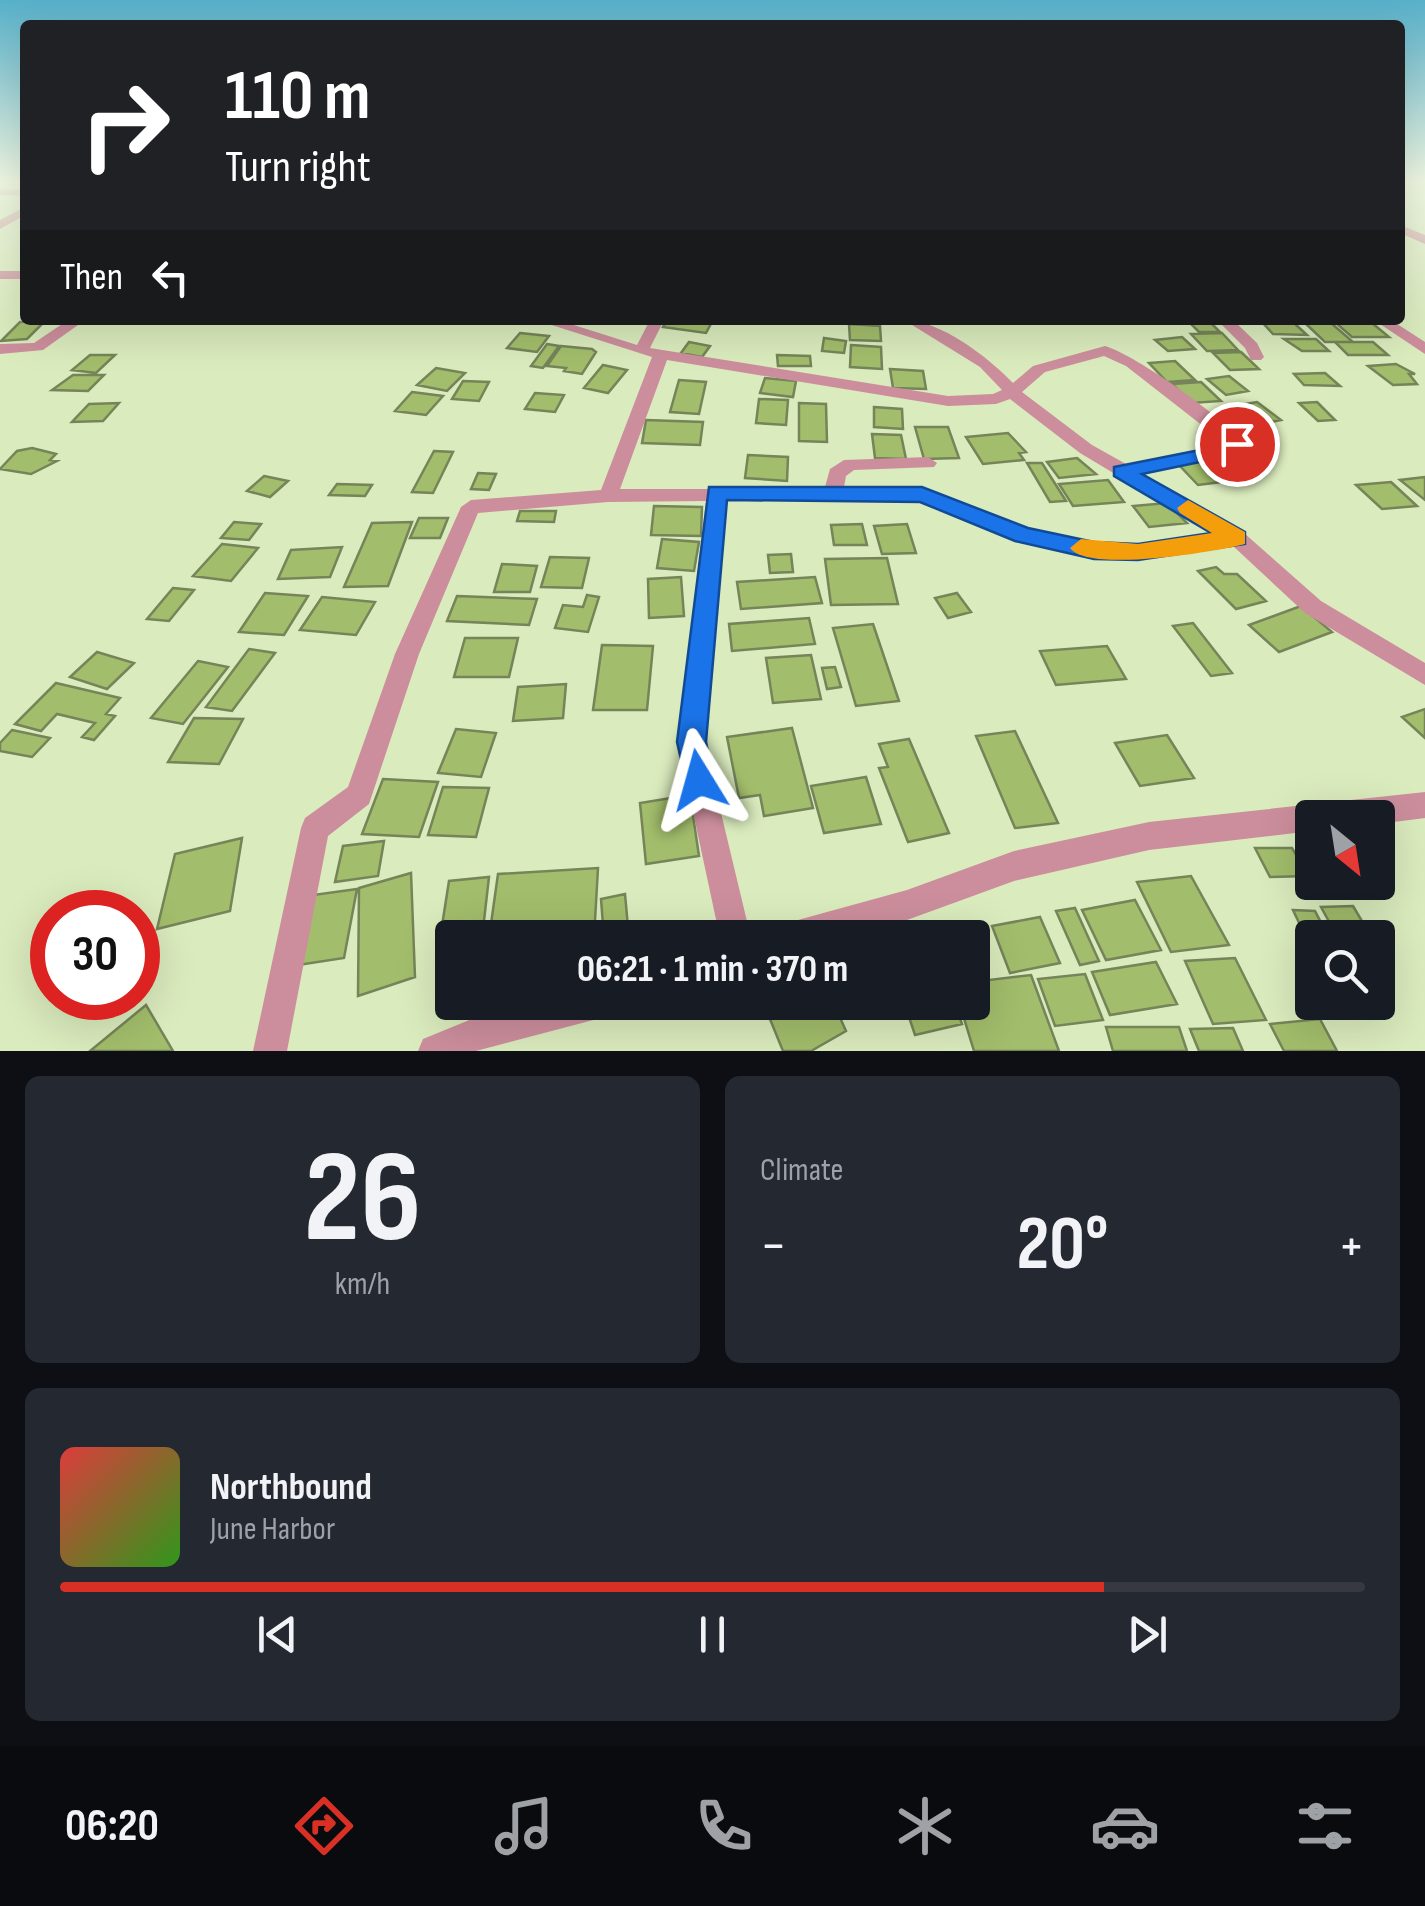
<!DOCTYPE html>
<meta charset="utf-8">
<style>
:root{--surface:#171b24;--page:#242831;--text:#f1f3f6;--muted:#9ea1a6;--line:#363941;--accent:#d93025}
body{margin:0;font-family:"Sofia Sans Condensed",sans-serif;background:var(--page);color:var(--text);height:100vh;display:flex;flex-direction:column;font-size:38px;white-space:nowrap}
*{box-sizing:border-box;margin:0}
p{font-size:32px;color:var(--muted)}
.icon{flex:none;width:55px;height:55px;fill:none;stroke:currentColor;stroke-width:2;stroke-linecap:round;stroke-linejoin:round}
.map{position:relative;height:1051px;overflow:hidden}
.details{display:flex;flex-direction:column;gap:25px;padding:25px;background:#0d0f14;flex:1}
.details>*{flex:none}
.guide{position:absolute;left:20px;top:20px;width:1385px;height:305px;border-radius:10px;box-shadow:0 10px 40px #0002;background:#202124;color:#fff;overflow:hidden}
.needle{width:65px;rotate:150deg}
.controls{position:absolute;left:1295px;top:800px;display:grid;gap:20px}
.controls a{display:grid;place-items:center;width:100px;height:100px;border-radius:10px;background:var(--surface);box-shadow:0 10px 40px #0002;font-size:50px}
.speed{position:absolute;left:30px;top:890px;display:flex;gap:20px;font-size:50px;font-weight:700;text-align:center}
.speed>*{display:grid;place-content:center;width:130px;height:130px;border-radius:50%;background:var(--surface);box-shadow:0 10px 40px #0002;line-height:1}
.speed .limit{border:15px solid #d22;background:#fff;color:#111}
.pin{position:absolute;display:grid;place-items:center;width:85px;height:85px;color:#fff;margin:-42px;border:5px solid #fff;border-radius:50%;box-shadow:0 2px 10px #0007}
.me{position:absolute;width:110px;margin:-55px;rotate:352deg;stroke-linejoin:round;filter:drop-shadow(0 0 8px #0008)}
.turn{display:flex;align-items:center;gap:35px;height:210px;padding:0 40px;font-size:45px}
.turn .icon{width:130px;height:130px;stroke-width:2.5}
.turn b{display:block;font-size:70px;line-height:85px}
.then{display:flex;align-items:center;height:95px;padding:0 40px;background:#0003;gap:20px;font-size:38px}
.big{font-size:75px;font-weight:700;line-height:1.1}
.details .widget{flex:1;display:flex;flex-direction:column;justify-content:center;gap:15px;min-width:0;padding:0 35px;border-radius:15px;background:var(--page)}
.details .dial{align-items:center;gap:0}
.dial b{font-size:130px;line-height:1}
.song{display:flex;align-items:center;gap:30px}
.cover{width:120px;height:120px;border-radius:15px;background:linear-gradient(135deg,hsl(0 70% 55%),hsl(110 70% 35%))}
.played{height:10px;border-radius:5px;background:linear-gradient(90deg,var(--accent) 80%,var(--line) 80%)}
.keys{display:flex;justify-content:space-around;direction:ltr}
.heat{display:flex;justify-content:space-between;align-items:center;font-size:55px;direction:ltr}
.details .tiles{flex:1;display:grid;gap:25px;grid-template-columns:1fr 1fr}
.widget:last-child{grid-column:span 2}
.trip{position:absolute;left:435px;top:920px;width:555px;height:100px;border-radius:10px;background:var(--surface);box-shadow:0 10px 40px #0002;font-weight:700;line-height:100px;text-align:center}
.tab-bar{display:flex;height:160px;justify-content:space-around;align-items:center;background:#090b0e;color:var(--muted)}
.tab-bar .icon{width:70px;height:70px}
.tab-bar .selected{color:var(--accent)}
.tab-bar b{font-size:45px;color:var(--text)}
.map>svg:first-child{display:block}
</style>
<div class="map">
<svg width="1425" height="1051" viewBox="0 0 1425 1051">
<rect width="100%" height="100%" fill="#daebbd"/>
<path fill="#a2bd6b" stroke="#758459" stroke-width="2.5" d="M 667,320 L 713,320 L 706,333 L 663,327 Z
M 1187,320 L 1208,320 L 1220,332 L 1199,332 Z
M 45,321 L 27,339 L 1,341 L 20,322 Z
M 1262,322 L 1294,323 L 1307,335 L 1273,334 Z
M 1305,323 L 1331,323 L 1353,342 L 1325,342 Z
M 1336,323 L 1372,323 L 1389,337 L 1352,337 Z
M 849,324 L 880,326 L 881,341 L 850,340 Z
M 520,333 L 549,336 L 537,352 L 507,348 Z
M 1222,333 L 1238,350 L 1207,351 L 1191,334 Z
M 1182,337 L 1195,349 L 1168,351 L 1155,340 Z
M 824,338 L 846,341 L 844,353 L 822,351 Z
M 1284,339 L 1316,339 L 1329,351 L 1302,351 Z
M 689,342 L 710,346 L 702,357 L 681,353 Z
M 1335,342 L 1373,342 L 1388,355 L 1348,355 Z
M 547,344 L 559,346 L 543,368 L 531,366 Z
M 851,345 L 881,347 L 882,369 L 850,367 Z
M 561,346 L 592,349 L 596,352 L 582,374 L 564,371 L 566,368 L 547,366 Z
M 1241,352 L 1259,369 L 1230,370 L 1213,353 Z
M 90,355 L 115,355 L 96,373 L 72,370 Z
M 777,355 L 810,356 L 811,366 L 778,366 Z
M 1175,361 L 1195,380 L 1167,382 L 1149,363 Z
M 1396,364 L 1415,374 L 1409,374 L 1417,384 L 1393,385 L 1368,366 Z
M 603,365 L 627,370 L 608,393 L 584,388 Z
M 436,368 L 465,373 L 447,391 L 417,385 Z
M 890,369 L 923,371 L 926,389 L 893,388 Z
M 1325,373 L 1340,386 L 1304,385 L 1294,374 Z
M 73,375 L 104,375 L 88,391 L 52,390 Z
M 1229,376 L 1248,391 L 1226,395 L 1207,379 Z
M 765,378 L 796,381 L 793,397 L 760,393 Z
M 679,380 L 706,382 L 699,414 L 670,412 Z
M 463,381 L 489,382 L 479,401 L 452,399 Z
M 1201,382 L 1221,401 L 1191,403 L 1172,384 Z
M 412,392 L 443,396 L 426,415 L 395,411 Z
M 535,393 L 564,395 L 555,412 L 525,409 Z
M 759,399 L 788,400 L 786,425 L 756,423 Z
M 1257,402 L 1281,420 L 1257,425 L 1232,406 Z
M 1317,402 L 1335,420 L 1318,421 L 1299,403 Z
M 119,403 L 103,421 L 72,422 L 89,404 Z
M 799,403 L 826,404 L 827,442 L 799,441 Z
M 874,407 L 902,409 L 903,429 L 874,427 Z
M 646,420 L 703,422 L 700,445 L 642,443 Z
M 915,427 L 948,427 L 959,458 L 924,459 Z
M 1008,433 L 1026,452 L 1019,453 L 1024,460 L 983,464 L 966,437 Z
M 872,434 L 901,435 L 906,459 L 875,458 Z
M 32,448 L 56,454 L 50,460 L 57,461 L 31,474 L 0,469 L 17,451 Z
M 434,451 L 453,452 L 433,493 L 412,492 Z
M 748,455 L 788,457 L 787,481 L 745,478 Z
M 1077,458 L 1096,474 L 1059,478 L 1047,462 Z
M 1224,458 L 1246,479 L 1198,485 L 1178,464 Z
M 1027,463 L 1042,463 L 1066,501 L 1050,502 Z
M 478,473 L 496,474 L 489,490 L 471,489 Z
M 264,476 L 288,481 L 270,497 L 247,491 Z
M 1425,477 L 1425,500 L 1400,480 Z
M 1108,480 L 1124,502 L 1073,506 L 1059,484 Z
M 1391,482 L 1417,506 L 1382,509 L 1356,485 Z
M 337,484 L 372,485 L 365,496 L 329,495 Z
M 1167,503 L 1187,523 L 1149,527 L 1133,506 Z
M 654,506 L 702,507 L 701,536 L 651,535 Z
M 520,511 L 556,511 L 554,522 L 517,521 Z
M 419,518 L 448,518 L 440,538 L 410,538 Z
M 234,522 L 261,524 L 249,540 L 221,538 Z
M 412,522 L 388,586 L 344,587 L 372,523 Z
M 862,524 L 867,545 L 834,545 L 831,525 Z
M 907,524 L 916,553 L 882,554 L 874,526 Z
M 662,539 L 699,542 L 694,571 L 657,568 Z
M 222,544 L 258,548 L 231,581 L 193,576 Z
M 342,547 L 330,577 L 278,579 L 291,550 Z
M 791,554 L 793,572 L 770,573 L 768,555 Z
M 550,557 L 589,558 L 582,588 L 541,587 Z
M 887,558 L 898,604 L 831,605 L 825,559 Z
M 502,564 L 537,566 L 530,592 L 494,592 Z
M 1216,567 L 1224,574 L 1237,574 L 1266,601 L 1236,609 L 1198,571 Z
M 681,577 L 684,616 L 649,618 L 648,579 Z
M 815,577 L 822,603 L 741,609 L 737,582 Z
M 173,588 L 194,590 L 169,621 L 147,619 Z
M 265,593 L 308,596 L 284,635 L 239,632 Z
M 957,593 L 971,612 L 948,618 L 935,598 Z
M 587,595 L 599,597 L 588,632 L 555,628 L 563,605 L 583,607 Z
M 457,596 L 537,599 L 529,625 L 447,621 Z
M 322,597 L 375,602 L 356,635 L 300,630 Z
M 1301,606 L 1332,632 L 1279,652 L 1249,625 Z
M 809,618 L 815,644 L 732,651 L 729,624 Z
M 1193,623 L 1232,673 L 1211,676 L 1173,626 Z
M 873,624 L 899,701 L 856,706 L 833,628 Z
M 465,638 L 518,638 L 509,677 L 454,677 Z
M 602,645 L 653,646 L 647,710 L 593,710 Z
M 1107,646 L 1126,679 L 1056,685 L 1040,651 Z
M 249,649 L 275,653 L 232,711 L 206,707 Z
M 97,652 L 134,663 L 107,689 L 70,677 Z
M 811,655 L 821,699 L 773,703 L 766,658 Z
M 198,661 L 228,667 L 183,724 L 151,718 Z
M 835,667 L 841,687 L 827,689 L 822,668 Z
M 56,683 L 120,698 L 106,714 L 115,716 L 94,740 L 82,737 L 95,723 L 57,714 L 41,731 L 15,724 Z
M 566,684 L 563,718 L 513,721 L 518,687 Z
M 1425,709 L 1425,738 L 1402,717 Z
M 194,718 L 243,719 L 219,764 L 168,762 Z
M 792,728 L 813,808 L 764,816 L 760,795 L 739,798 L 727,737 Z
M 456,729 L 496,733 L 481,777 L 438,773 Z
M 12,730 L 50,738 L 32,757 L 0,751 L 0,743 Z
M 1015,731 L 1058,823 L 1015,828 L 976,736 Z
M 1167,735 L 1194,778 L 1140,786 L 1115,743 Z
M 909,739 L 949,833 L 908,842 L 879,768 L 888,767 L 879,744 Z
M 866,777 L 881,824 L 824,833 L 811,786 Z
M 383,779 L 438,782 L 419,837 L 362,834 Z
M 443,787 L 489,788 L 476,837 L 428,835 Z
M 690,795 L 699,856 L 646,864 L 640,803 Z
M 242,838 L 230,911 L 157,929 L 175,854 Z
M 384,841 L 378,876 L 335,882 L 343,846 Z
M 1255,848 L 1292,848 L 1308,876 L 1270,877 Z
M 598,868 L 594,938 L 489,938 L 498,874 Z
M 411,873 L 415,977 L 358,996 L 359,888 Z
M 1191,876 L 1229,945 L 1171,952 L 1137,882 Z
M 489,877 L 482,938 L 452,938 L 452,944 L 439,945 L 449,881 Z
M 357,889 L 344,958 L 298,965 L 313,895 Z
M 625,894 L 629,938 L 604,938 L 601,899 Z
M 1135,900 L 1161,950 L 1106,960 L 1082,910 Z
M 1353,906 L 1372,938 L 1338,938 L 1321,907 Z
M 1075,908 L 1099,961 L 1080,965 L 1056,911 Z
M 1293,910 L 1315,911 L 1329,938 L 1312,938 L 1312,950 Z
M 1040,917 L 1060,963 L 1010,973 L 992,926 Z
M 1235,958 L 1266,1020 L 1213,1024 L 1185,961 Z
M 1156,962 L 1177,1004 L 1110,1015 L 1092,972 Z
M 1085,974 L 1103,1020 L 1055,1026 L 1038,979 Z
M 1031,975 L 1059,1051 L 974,1051 L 959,1002 L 972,1002 L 972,982 Z
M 763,1002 L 833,1002 L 846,1031 L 811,1051 L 783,1051 Z
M 904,1002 L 954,1002 L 962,1024 L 915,1035 Z
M 146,1005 L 173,1051 L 90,1051 Z
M 1320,1019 L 1337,1051 L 1284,1051 L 1270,1024 Z
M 1106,1027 L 1179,1027 L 1187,1051 L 1113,1051 Z
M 1233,1028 L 1243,1051 L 1199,1051 L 1190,1029 Z"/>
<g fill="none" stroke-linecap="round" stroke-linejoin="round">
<path fill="#cc8e9c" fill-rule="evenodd" d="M 0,189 L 25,190 L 25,196 L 0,195 Z
M 25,207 L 25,215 L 0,229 L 0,220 Z
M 1400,225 L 1425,235 L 1425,244 L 1400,233 Z
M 0,271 L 25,271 L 25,279 L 0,279 Z
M 68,320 L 85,320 L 43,350 L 0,354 L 0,344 L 34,343 Z
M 536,320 L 558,320 L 637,345 L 650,320 L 664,320 L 650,348 L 948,396 L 993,394 L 1002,390 L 980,367 L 904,320 C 940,320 988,357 1013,383 L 1033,366 L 1105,346 C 1138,356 1223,418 1246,444 L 1237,454 L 1141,473 L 1244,533 L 1321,601 L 1425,663 L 1425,685 L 1305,613 L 1233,546 L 1149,558 L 1109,559 L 1054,550 L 1020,541 L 919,501 L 726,501 L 704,742 L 751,938 L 720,938 L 678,742 L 706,501 L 608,502 L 478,513 L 419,654 L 369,804 L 328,836 L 287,1051 L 253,1051 L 301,828 L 305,818 L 348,787 L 395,654 L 461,507 L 471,500 L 601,490 L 652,357 ZM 1104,356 L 1126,366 L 1226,444 L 1126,464 L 1092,445 L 1022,392 L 1045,372 ZM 667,360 L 948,406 L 996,404 L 1010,399 L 1080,453 L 1215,534 L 1137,545 L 1081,541 L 1032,530 L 922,489 L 844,487 L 846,476 L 854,470 L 934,467 L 937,463 L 928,457 L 844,460 L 830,469 L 825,487 L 724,488 L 717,486 L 710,489 L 620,489 Z
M 1217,320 L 1233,320 L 1257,343 L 1264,357 L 1261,360 L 1251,360 L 1245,348 Z
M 1374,320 L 1391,320 L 1425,342 L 1425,354 Z
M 1425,792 L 1425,818 L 1378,824 L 1378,818 L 1312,818 L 1312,831 L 1149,850 L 1014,881 L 907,920 L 844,938 L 772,938 L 776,927 L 787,923 L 907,890 L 1014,851 L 1149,822 Z
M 532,1002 L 617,1002 L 613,1014 L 601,1018 L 476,1051 L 418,1051 L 423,1039 L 484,1014 Z"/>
</g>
<linearGradient id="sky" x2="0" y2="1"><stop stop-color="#57b0ca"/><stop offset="0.55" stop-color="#eef6e1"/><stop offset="1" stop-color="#eef6e1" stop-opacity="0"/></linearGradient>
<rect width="1425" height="329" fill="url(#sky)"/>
<path fill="#1a73e8" stroke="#114b97" stroke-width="2.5" d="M 1237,438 L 1247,444 L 1238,454 L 1142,474 L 1245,532 L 1245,544 L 1138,560 L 1094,559 L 1015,541 L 920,502 L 727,500 L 706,742 L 714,780 L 710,790 L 699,794 L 688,790 L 677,742 L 709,487 L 922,487 L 1028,528 L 1094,542 L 1138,544 L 1211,533 L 1114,476 L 1114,467 L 1225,445 Z"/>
<path fill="#f59e0b" d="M 1188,500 L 1245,532 L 1245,544 C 1215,552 1088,573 1070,548 L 1081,539 L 1138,544 L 1212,533 L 1180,513 L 1177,508 Z"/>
</svg>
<div class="controls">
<a><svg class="needle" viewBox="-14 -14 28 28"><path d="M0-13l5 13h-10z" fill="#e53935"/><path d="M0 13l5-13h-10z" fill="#9ea1a6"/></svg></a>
<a><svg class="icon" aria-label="search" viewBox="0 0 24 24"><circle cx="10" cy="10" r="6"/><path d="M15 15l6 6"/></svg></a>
</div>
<div class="speed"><div class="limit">30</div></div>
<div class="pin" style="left:1237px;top:444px;background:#d93025"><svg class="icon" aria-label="arrive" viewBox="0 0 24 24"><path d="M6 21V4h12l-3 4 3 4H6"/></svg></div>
<svg class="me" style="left:699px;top:780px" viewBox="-20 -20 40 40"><path d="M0-17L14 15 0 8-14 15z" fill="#1a73e8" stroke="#fff" stroke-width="4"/></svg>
<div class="trip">06:21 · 1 min · 370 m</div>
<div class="guide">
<div class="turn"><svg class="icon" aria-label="right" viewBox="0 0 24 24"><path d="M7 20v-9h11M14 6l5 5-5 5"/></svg><div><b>110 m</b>Turn right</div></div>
<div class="then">Then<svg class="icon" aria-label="left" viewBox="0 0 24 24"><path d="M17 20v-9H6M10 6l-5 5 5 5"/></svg></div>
</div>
</div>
<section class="details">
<div class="tiles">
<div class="widget dial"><b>26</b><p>km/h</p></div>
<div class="widget"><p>Climate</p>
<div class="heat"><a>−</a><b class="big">20°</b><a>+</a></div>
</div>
<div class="widget">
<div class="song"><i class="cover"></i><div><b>Northbound</b><p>June Harbor</p></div></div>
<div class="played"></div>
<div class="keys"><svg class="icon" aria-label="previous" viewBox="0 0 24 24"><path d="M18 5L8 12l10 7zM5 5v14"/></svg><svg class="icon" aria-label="pause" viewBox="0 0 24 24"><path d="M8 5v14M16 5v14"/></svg><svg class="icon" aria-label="next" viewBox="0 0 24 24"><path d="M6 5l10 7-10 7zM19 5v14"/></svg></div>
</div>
</div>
</section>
<nav class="tab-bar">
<b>06:20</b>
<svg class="icon selected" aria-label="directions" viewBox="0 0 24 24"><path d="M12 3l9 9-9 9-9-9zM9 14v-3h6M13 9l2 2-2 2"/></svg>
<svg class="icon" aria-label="music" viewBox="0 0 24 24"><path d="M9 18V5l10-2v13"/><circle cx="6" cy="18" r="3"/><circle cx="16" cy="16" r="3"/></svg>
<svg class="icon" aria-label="phone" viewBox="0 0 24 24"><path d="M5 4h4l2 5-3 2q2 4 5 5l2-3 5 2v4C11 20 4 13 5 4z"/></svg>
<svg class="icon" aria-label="climate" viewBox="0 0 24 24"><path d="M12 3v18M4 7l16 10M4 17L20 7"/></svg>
<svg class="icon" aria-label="car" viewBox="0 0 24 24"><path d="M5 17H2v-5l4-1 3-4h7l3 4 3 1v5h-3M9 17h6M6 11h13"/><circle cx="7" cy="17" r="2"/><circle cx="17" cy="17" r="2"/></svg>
<svg class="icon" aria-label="filters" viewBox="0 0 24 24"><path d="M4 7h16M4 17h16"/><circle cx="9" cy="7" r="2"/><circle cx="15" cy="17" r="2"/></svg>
</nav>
